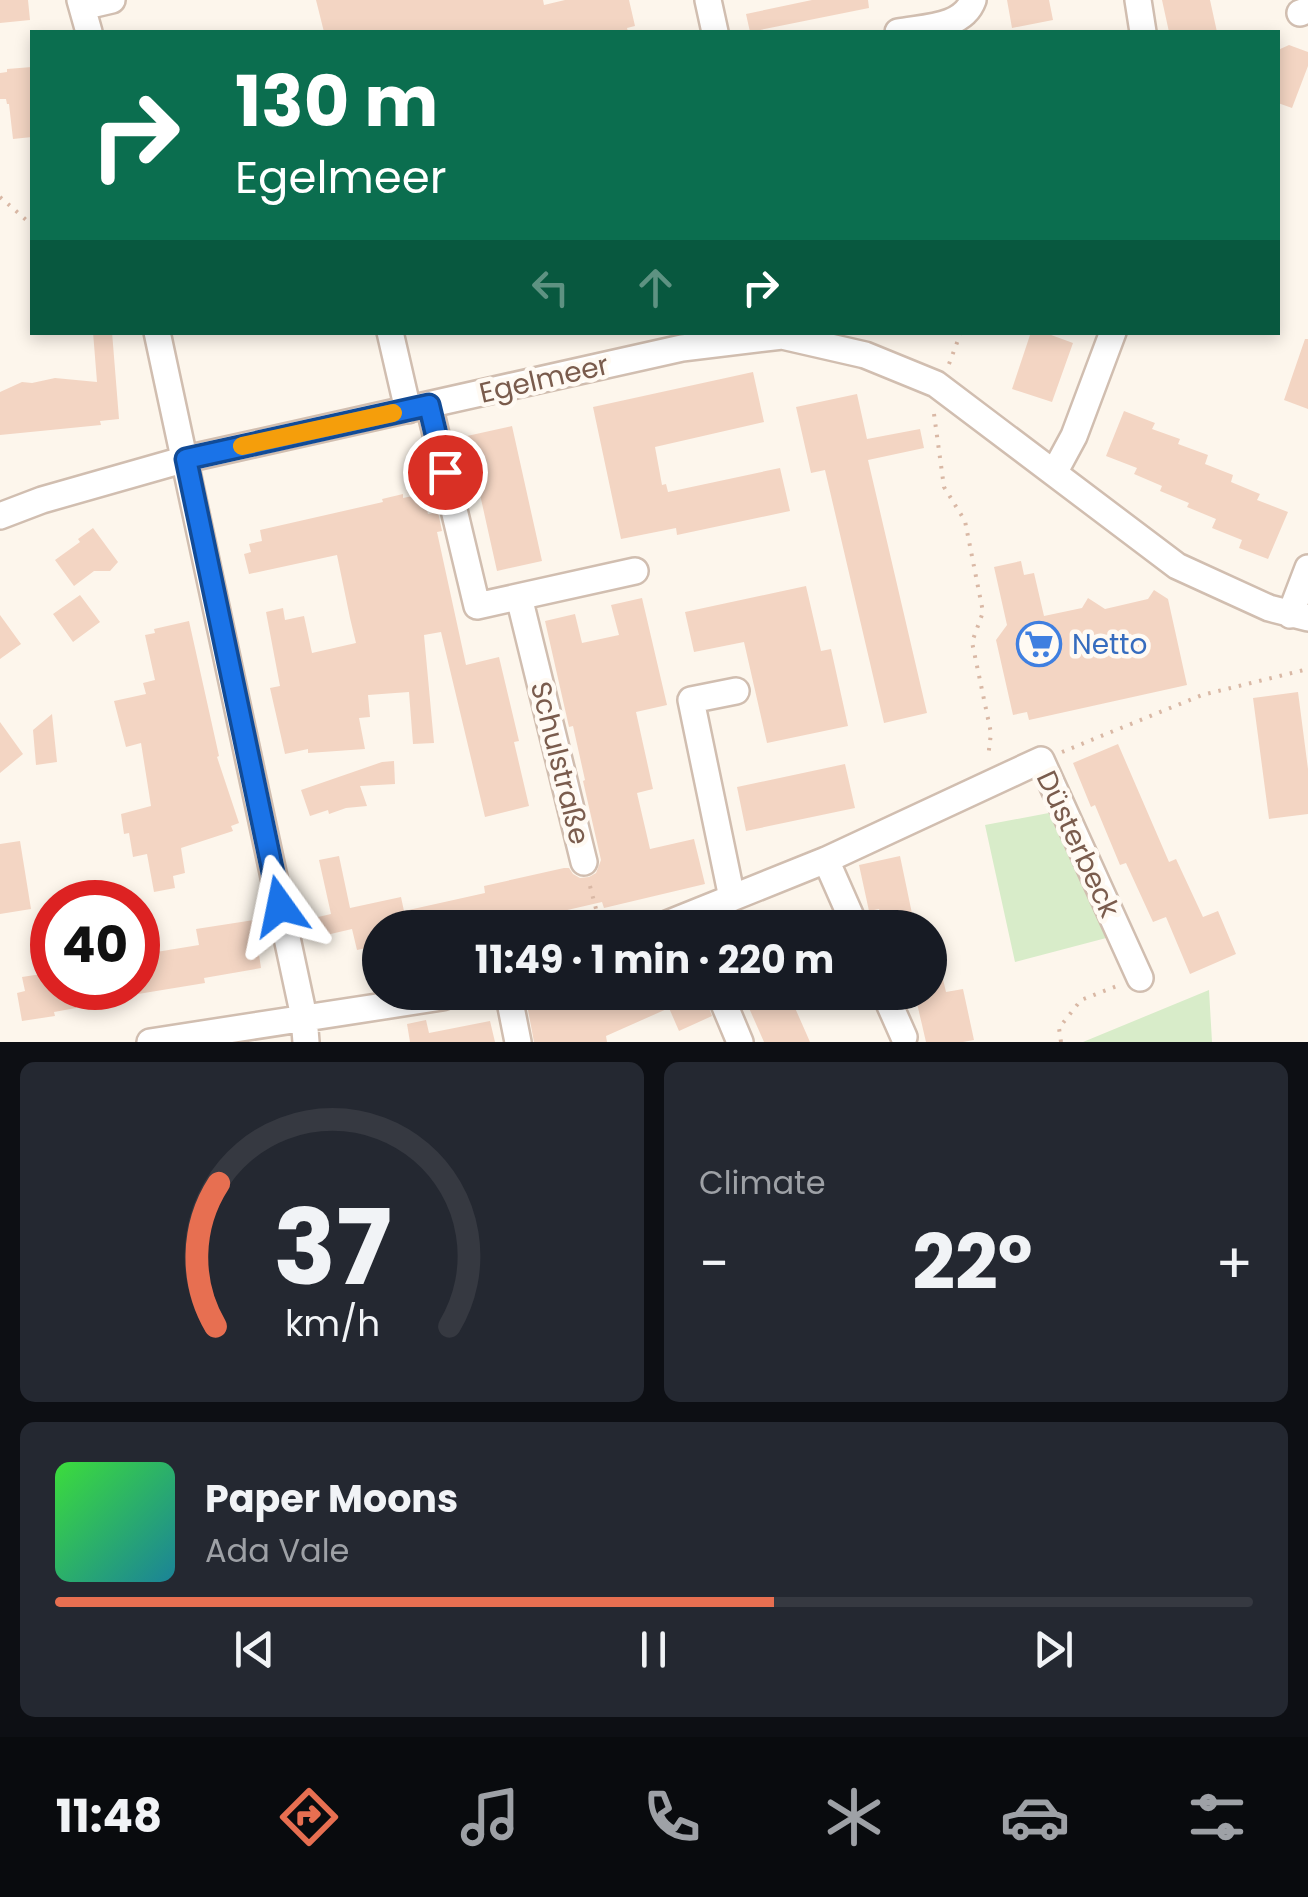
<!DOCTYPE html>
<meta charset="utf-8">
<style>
:root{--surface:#171b24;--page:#242831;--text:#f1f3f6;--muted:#9ea1a6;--line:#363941;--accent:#e76f51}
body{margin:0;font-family:Poppins,sans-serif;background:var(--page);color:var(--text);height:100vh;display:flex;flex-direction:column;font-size:38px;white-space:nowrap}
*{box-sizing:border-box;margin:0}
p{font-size:32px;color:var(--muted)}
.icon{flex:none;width:55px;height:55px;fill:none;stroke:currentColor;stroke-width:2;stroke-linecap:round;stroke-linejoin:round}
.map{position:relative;height:1042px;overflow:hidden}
.drawer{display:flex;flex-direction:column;gap:20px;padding:20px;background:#0d0f14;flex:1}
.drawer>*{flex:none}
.hud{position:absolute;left:30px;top:30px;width:1250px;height:305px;border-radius:0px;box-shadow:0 5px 15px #0003;background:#0b6e4f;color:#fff;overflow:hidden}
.speed{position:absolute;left:30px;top:880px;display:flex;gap:20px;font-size:50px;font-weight:700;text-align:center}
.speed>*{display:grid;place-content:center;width:130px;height:130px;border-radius:50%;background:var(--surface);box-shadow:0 5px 15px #0003;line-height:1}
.speed .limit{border:15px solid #d22;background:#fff;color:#111}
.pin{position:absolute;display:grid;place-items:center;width:85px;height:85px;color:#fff;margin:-42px;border:5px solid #fff;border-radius:50%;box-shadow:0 2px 10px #0007}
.me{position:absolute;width:110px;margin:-55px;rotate:348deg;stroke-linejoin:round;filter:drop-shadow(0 0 8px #0008)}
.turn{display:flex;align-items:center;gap:35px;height:210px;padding:0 40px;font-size:45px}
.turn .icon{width:130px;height:130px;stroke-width:2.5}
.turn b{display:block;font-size:70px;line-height:85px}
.lanes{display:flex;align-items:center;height:95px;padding:0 40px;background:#0003;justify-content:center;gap:50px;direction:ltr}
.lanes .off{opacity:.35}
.big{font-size:75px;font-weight:700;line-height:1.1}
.drawer .tile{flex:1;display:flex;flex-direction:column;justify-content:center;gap:15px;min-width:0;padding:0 35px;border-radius:15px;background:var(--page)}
.drawer .dial{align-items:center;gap:0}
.dial svg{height:260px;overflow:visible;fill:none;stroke:var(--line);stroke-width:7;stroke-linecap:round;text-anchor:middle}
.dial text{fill:var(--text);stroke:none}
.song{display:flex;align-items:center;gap:30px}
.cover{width:120px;height:120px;border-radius:15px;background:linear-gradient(135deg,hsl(120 70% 55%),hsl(190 70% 35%))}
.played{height:10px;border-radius:5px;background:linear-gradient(90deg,var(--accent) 60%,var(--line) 60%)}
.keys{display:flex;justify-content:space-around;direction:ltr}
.heat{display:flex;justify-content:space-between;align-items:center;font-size:55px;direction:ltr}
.drawer .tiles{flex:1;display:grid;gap:20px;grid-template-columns:1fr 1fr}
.tile:last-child{grid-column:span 2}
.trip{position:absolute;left:362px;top:910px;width:585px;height:100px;border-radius:50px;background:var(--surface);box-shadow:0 5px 15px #0003;font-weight:700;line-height:100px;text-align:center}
.tab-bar{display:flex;height:160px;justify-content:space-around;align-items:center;background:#090b0e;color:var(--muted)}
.tab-bar .icon{width:70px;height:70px}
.tab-bar .active{color:var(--accent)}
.tab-bar b{font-size:45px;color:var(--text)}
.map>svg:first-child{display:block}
</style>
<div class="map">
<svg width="1308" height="1042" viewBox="0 0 1308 1042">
<rect width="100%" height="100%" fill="#fdf6ec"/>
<path fill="#d8ecc9" d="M 1054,812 L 1110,937 L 1015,962 L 985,825 Z
M 1209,990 L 1212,1042 L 1083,1042 Z"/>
<path fill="#f3d5c3" d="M 0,0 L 28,0 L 30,20 L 0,23 Z
M 316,0 L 543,0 L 544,5 L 565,0 L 629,0 L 635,26 L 627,28 L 628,32 L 324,32 Z
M 812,0 L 868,0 L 869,8 L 750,32 L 746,14 Z
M 1007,0 L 1049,0 L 1053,20 L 1012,28 Z
M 1162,0 L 1210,0 L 1217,32 L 1169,32 Z
M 1289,45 L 1308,52 L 1308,66 L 1292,108 L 1278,103 L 1278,50 Z
M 32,67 L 32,137 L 13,139 L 9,104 L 7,104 L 6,99 L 0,99 L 0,73 L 7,72 L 7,69 Z
M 93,332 L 112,332 L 119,419 L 100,421 L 101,425 L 0,435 L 0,392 L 22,382 L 32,383 L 55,378 L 97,382 Z
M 1031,332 L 1043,332 L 1073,343 L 1052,402 L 1012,389 Z
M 1305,339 L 1308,339 L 1308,409 L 1284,400 Z
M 753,372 L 764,422 L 655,447 L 662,485 L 666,484 L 668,492 L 780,468 L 790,511 L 677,535 L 676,528 L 621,539 L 593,407 Z
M 857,394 L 867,439 L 920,429 L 924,448 L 868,460 L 927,713 L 884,723 L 825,470 L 811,473 L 796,407 Z
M 1124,411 L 1155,423 L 1152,429 L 1180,439 L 1178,444 L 1208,455 L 1205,464 L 1233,475 L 1231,482 L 1260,494 L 1257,500 L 1288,512 L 1268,559 L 1239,548 L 1242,540 L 1212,528 L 1216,519 L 1187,507 L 1189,503 L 1160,491 L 1162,486 L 1134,474 L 1137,468 L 1106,456 Z
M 512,426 L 542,561 L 497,571 L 467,436 Z
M 403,494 L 403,498 L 423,494 L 428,514 L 438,512 L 442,531 L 437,532 L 466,665 L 499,657 L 519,741 L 514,742 L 529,806 L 485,817 L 441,632 L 424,635 L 434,743 L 413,744 L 409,692 L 368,695 L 370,717 L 359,718 L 365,749 L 308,753 L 308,749 L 285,754 L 270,688 L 280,686 L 266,612 L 283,608 L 285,620 L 304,616 L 312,653 L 356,643 L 350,618 L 337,555 L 249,574 L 244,554 L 251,552 L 249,544 L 262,541 L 260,530 L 383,502 L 382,499 Z
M 93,528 L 118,562 L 110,571 L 94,571 L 74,586 L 55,560 L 80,542 L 78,539 Z
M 1021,561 L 1024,575 L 1034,573 L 1044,616 L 1082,608 L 1088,598 L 1105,609 L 1148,599 L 1154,590 L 1168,599 L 1187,685 L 1029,720 L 1027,712 L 1013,715 L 996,640 L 1007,625 L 994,567 Z
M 806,586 L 821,651 L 831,649 L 848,726 L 767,743 L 744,642 L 694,652 L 685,612 Z
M 80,595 L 100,622 L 73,642 L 53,614 Z
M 642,598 L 667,705 L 636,712 L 653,789 L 637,793 L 650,849 L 694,839 L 705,884 L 604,908 L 602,902 L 489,928 L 380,928 L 380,945 L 357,950 L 352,929 L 322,936 L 318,917 L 331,914 L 319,860 L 339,856 L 350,908 L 401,897 L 404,911 L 485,893 L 484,886 L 564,868 L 569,868 L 573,874 L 580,878 L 589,877 L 596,873 L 601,860 L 583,781 L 585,780 L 573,726 L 569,727 L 545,621 L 575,614 L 582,643 L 619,635 L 611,605 Z
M 0,615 L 21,644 L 0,659 Z
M 189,621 L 219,756 L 217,757 L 239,823 L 231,826 L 233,831 L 181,848 L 185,873 L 173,876 L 175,888 L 154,892 L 147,854 L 133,857 L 129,833 L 124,834 L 121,814 L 151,806 L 141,743 L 126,747 L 114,701 L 146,694 L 143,683 L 155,680 L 145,635 L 155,633 L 154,629 Z
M 1298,692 L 1308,769 L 1308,814 L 1269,819 L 1253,698 Z
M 52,714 L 57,762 L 36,765 L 33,730 Z
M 0,722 L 23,754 L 0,773 Z
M 1118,744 L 1169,862 L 1176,859 L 1203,917 L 1218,911 L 1236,954 L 1190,974 L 1166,917 L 1153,922 L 1126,863 L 1120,865 L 1095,805 L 1091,807 L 1073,763 Z
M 394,761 L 395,784 L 360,786 L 367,806 L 346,808 L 329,814 L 328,810 L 310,816 L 301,790 L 382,762 Z
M 845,764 L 855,808 L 746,831 L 737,787 Z
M 20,841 L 31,909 L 0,914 L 0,844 Z
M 900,856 L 915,928 L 883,928 L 879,909 L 869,911 L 859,865 Z
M 254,920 L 261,968 L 204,978 L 205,983 L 138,994 L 138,955 L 199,945 L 196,929 Z
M 938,958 L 946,992 L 963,989 L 974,1040 L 963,1042 L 926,1042 L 916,999 L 930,996 L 930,959 Z
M 48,973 L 50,988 L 72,988 L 76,1008 L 54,1012 L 55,1016 L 22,1021 L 17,993 L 25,991 L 22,977 Z
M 623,992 L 703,992 L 712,1016 L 679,1031 L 669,1008 L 606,1036 L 607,1042 L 534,1042 L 528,1010 Z
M 746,992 L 788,992 L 810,1042 L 764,1042 L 749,1008 L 753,1007 Z
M 426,1020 L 429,1033 L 490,1021 L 495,1042 L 410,1042 L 407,1024 Z"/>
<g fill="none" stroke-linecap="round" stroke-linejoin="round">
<defs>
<path id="minor" d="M 80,0 L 89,32
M 708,0 L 715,32
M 1138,0 L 1143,32
M 82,7 L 112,0
M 1300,13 L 1308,10
M 898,32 C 924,27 963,28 973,0
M 157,332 L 304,1017 L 306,1042
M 390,332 L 408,410
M 429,405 L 477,606 L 635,571
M 1054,473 L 1074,436 L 1113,332
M 0,516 L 42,500 L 186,459 L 682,348 L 782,336 L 865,355 L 936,384 L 1177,566 L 1269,608 L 1308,618
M 519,597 L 584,862
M 1290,615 L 1308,568
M 826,860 L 856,928
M 732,898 L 691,700 L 736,691
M 657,928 L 826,860 L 1041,760 L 1140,978
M 508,992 L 518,1042
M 719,992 L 740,1042
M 884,992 L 904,1037
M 150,1042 L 442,997 L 457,992"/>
</defs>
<use href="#minor" stroke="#d1beb0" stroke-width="30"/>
<path stroke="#d9b8a5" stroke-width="4" stroke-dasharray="2.5 8" stroke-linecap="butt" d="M 0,197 L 32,225
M 949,364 L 961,332
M 934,414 L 944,487 L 965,521 L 983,612 L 972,642 L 991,733 L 988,758
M 1062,752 L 1202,695 L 1308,669
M 590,886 L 601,928
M 1061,1042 L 1059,1028 L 1081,1000 L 1117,986"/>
<use href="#minor" stroke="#fff" stroke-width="25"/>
</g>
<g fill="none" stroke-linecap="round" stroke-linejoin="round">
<defs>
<path id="route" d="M 280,906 L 186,459 L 429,405 L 445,472"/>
</defs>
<use href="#route" stroke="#114b97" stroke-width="25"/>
<use href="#route" stroke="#1a73e8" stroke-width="18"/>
<path stroke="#f59e0b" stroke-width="18" d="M 242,446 L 393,413"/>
</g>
<defs>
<symbol id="supermarket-ring" viewBox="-11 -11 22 22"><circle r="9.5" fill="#fffaf3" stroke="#3f7fe0" stroke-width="1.5"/><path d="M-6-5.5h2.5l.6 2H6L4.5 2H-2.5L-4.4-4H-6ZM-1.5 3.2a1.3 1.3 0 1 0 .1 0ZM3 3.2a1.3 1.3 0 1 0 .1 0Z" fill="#3f7fe0"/></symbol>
</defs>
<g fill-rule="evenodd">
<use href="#supermarket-ring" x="1014" y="619" width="50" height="50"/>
</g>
<g text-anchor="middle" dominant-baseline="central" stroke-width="9" stroke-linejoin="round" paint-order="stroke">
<g font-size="28" fill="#7a5c4d" stroke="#fffaf3">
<text transform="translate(544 379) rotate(-13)">Egelmeer</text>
<text transform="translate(560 763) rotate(76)">Schulstraße</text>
<text transform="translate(1078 844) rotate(65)">Düsterbeck</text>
</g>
<g font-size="28" fill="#366cbe" stroke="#fffaf3" text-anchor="start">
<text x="1072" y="644">Netto</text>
</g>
</g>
</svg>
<div class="speed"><div class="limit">40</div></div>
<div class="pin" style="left:445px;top:472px;background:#d93025"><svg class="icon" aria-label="arrive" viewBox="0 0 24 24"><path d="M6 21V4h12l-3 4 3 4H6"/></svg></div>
<svg class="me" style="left:280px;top:906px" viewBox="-20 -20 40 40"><path d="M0-17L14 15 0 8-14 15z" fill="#1a73e8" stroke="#fff" stroke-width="4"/></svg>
<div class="trip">11:49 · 1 min · 220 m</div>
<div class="hud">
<div class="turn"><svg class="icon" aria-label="right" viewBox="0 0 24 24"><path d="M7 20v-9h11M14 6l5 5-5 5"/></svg><div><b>130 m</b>Egelmeer</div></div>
<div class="lanes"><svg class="icon off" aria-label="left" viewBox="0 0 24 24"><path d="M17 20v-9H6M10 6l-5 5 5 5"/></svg><svg class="icon off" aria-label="ahead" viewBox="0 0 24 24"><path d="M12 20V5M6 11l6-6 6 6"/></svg><svg class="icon" aria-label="right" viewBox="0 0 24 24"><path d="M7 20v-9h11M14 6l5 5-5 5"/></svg></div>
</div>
</div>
<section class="drawer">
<div class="tiles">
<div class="tile dial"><svg viewBox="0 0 100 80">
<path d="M14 69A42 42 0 1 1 86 69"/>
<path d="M14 69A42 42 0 0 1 15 25" stroke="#e76f51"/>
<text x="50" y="56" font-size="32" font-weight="700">37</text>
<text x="50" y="72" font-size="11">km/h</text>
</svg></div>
<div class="tile"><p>Climate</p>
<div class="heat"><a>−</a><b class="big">22°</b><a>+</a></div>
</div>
<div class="tile">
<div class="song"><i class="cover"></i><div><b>Paper Moons</b><p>Ada Vale</p></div></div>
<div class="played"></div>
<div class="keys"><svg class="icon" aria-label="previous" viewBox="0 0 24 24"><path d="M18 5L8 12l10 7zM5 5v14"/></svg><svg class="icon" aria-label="pause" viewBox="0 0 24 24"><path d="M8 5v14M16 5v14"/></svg><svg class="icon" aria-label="next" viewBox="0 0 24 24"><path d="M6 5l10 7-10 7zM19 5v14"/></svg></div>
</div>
</div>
</section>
<nav class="tab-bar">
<b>11:48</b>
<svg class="icon active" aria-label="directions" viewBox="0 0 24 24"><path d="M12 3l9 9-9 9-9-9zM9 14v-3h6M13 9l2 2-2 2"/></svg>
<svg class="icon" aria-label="music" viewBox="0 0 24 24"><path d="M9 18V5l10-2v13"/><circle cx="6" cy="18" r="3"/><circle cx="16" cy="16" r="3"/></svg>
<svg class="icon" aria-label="phone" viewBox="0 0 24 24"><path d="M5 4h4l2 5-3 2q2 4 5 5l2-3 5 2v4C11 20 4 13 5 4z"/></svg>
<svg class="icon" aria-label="climate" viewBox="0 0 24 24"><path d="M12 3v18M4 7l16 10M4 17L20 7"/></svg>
<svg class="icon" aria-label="car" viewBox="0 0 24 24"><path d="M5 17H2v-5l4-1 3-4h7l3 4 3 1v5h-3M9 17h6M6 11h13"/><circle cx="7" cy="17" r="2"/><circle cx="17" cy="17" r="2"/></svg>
<svg class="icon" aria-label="filters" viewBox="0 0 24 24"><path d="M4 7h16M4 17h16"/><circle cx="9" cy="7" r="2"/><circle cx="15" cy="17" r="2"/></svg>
</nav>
